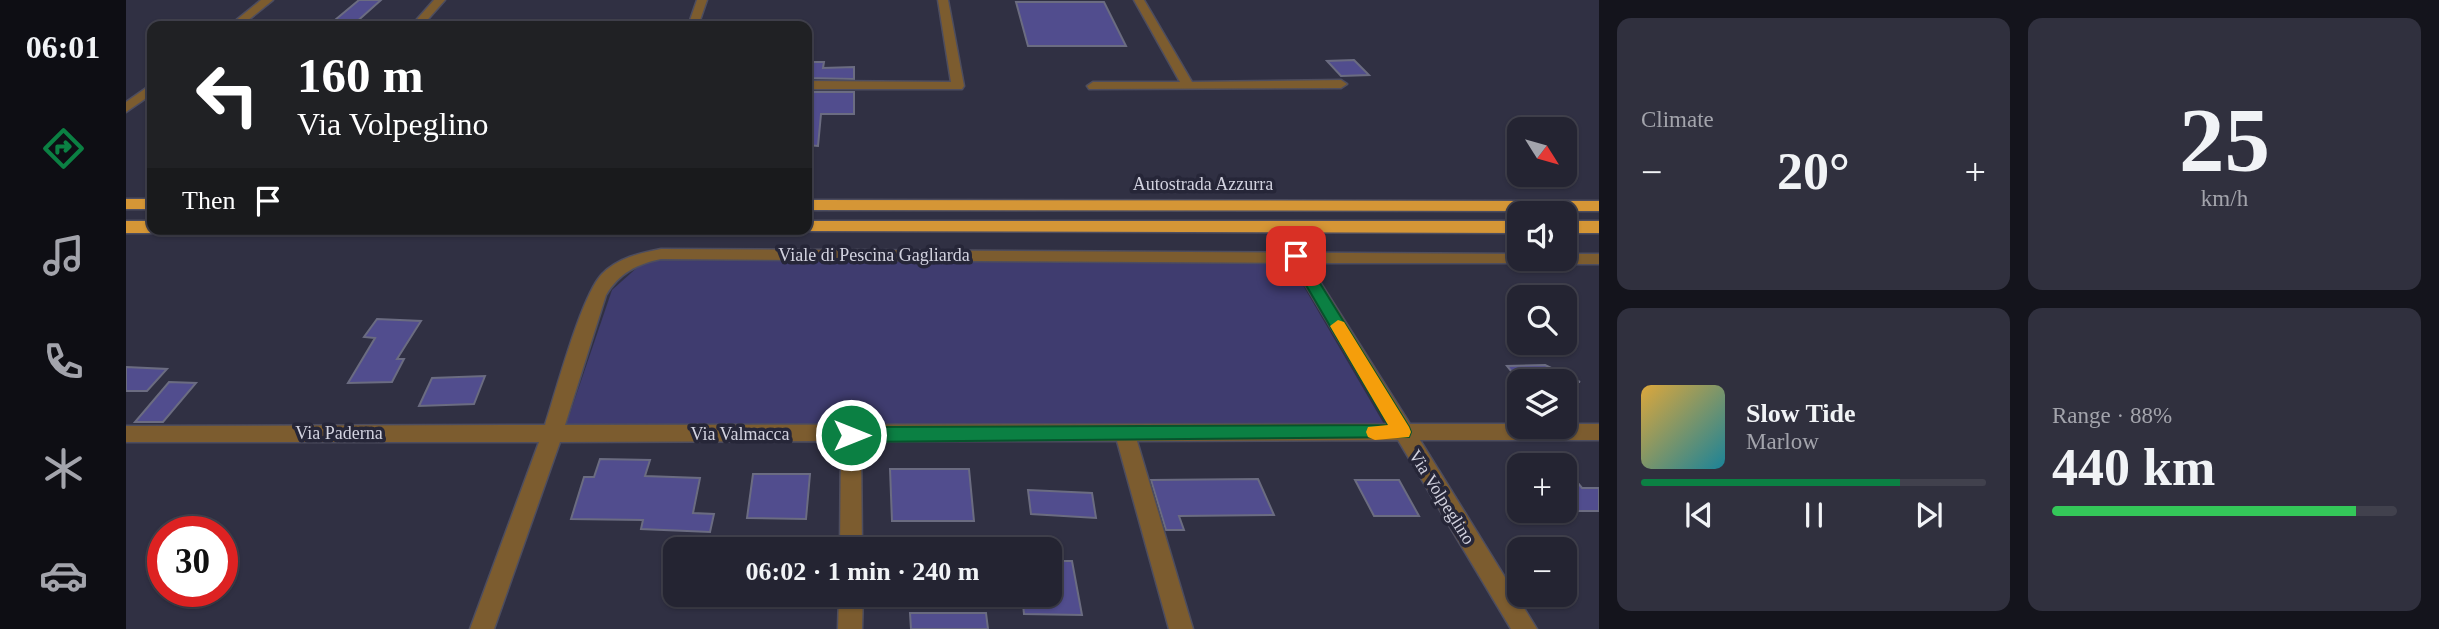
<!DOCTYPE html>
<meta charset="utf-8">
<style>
:root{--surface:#242432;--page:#30303e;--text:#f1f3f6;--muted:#a3a4ac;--line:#41414d;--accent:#0b8043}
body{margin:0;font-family:Georgia,serif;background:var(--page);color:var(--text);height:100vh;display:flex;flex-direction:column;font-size:26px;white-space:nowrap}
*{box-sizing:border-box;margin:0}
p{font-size:23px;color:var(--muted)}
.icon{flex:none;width:38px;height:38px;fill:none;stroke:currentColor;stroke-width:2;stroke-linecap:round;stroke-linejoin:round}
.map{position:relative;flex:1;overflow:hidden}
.drawer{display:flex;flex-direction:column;gap:18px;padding:18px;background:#14141c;width:840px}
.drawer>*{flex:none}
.guide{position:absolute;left:21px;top:21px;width:665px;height:214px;border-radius:14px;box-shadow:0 2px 5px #0004,0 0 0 2px var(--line);background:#202124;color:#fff;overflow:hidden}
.needle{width:46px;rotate:127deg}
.controls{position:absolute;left:1381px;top:117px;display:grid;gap:14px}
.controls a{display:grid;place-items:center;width:70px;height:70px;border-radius:14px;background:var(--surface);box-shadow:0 2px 5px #0004,0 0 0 2px var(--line);font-size:35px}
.speed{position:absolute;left:21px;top:516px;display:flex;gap:14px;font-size:35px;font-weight:700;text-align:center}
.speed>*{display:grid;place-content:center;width:91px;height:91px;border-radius:50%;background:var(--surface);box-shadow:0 2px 5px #0004,0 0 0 2px var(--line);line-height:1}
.speed .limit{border:10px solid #d22;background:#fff;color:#111}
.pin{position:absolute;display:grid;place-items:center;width:60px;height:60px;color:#fff;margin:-30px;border-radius:14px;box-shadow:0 4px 10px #0006}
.me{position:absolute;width:77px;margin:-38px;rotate:90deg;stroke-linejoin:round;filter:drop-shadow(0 0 5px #0008)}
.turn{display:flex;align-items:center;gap:24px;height:147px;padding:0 35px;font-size:32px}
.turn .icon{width:91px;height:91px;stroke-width:2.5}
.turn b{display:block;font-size:49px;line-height:60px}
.then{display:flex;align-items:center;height:66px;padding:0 35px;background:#0003;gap:14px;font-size:26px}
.big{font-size:52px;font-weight:800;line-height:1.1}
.drawer .tile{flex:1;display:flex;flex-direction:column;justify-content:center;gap:10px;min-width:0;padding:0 24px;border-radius:14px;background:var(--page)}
.drawer .dial{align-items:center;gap:0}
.dial b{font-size:91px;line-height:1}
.song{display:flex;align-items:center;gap:21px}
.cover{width:84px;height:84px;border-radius:10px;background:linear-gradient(135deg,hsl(40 70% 55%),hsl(190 70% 35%))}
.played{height:7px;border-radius:4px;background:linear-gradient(90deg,var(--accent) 75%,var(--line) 75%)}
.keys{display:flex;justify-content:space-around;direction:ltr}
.heat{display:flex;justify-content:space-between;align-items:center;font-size:38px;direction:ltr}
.charge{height:10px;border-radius:5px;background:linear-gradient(90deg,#34c759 88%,var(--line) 0)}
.drawer .tiles{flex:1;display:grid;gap:18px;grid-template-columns:repeat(2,1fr)}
.trip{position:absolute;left:537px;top:537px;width:399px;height:70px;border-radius:14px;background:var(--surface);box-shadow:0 2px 5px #0004,0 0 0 2px var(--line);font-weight:800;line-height:70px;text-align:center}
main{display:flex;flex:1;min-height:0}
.dock{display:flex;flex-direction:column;width:126px;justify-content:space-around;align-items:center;background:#0e0e14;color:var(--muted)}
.dock .icon{width:49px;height:49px}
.dock .current{color:var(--accent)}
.dock b{font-size:32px;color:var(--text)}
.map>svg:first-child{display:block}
</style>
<main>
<nav class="dock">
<b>06:01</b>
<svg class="icon current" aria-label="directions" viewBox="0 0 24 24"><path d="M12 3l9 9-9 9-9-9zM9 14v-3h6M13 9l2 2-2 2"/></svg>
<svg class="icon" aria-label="music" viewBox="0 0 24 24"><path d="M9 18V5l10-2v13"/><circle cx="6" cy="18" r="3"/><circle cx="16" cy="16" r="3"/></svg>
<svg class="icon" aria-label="phone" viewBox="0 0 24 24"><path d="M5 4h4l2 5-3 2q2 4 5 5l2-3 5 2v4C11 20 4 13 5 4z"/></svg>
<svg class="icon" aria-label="climate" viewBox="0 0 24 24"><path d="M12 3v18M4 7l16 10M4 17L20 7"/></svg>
<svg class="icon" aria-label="car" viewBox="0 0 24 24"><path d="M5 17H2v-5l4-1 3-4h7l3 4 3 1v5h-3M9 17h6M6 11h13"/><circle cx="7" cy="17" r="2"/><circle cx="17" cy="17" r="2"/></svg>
</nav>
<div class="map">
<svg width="1473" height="629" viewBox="0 0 1473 629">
<rect width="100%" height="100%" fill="#303043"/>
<path fill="#3f3c6f" d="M 535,259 L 1164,263 L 1258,424 L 440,425 L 486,290 L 514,265 Z"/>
<path fill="#514d8e" stroke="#6b6c81" stroke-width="2" d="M 233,0 L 255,0 L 227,25 L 203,25 Z
M 890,2 L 978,2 L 1000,46 L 902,46 Z
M 1228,60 L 1243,75 L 1215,76 L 1201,61 Z
M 681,62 L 698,62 L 697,68 L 728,67 L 728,79 L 681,78 Z
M 681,92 L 728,92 L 728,114 L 695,114 L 692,146 L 681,145 Z
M 251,319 L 295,321 L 271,359 L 278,359 L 266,382 L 222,383 L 249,338 L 238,337 Z
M 1419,365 L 1454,382 L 1394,382 L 1381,366 Z
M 0,367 L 41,369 L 21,391 L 0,391 Z
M 359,376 L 348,404 L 293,406 L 306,378 Z
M 43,382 L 70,383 L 37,422 L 9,422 Z
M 474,459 L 524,460 L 519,476 L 574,478 L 567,513 L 588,514 L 584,532 L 515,529 L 517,520 L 445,519 L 458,477 L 468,477 Z
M 1438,466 L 1456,488 L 1473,488 L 1473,511 L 1438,511 Z
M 764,469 L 843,469 L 848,521 L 766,521 Z
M 627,474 L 684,474 L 680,519 L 621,518 Z
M 1132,479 L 1148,515 L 1053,516 L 1058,530 L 1040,530 L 1025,480 Z
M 1229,480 L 1273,480 L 1293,516 L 1248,516 Z
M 902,490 L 966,493 L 970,518 L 905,514 Z
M 924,561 L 946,561 L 956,615 L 898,614 L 896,595 L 924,595 Z
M 784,613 L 860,613 L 862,629 L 785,629 Z"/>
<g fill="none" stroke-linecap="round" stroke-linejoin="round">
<defs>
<path id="minor" d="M 135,0 L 147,0 L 115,26 L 103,26 Z
M 308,0 L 319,0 L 296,26 L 285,26 Z
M 571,0 L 581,0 L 572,26 L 562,26 Z
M 812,0 L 822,0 L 838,86 L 836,89 L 681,89 L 681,81 L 825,82 Z
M 1008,0 L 1018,0 L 1066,82 L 1215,80 L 1221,84 L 1215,88 L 963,89 L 961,86 L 967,82 L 1054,82 Z
M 26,84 L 26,94 L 0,112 L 0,102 Z
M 535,249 L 1393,254 L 1393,259 L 1401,259 L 1399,263 L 1182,263 L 1284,424 L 1393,424 L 1393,427 L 1438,427 L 1438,424 L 1473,424 L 1473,440 L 1294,440 L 1411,629 L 1385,629 L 1272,440 L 1011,441 L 1067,629 L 1043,629 L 991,441 L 735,441 L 736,550 L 714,550 L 715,441 L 434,442 L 368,629 L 344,629 L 413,442 L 0,442 L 0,426 L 419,425 C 430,392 455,296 476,274 C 492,258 514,253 535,249 ZM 535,259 L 1166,263 L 1263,424 L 439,425 L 480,295 C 493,273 511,264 535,259 Z
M 1438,254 L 1473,254 L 1473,264 L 1433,264 L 1425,259 L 1438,259 Z
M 713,595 L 737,595 L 736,629 L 712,629 Z"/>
<path id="highway" d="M 0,199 L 26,199 L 26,209 L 0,209 Z
M 681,200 L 1473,201 L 1473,211 L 681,210 Z
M 0,221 L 26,221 L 26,229 L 34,229 L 26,233 L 0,233 Z
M 681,221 L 1393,221 L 1393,233 L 674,231 L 673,229 L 681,229 Z
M 1438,221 L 1473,221 L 1473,233 L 1438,233 Z"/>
</defs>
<use href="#minor" stroke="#4d4d5f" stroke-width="3"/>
<use href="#highway" stroke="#4d4d5f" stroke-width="3"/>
<use href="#minor" fill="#7c5c2f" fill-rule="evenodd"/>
<use href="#highway" fill="#d59636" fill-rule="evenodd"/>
</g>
<path fill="#0b8043" stroke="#07532c" stroke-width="2" d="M 1170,251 L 1177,256 L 1283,427 L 1285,432 L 1283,437 L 725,442 L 719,440 L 716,435 L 719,429 L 725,427 L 1262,425 L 1163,256 Z"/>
<path fill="#f59e0b" d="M 1212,320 L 1218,322 L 1283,427 L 1285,432 L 1283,437 L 1249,440 L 1242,437 L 1240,432 L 1242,427 L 1262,425 L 1204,326 Z"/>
<g text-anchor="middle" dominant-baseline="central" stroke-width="7" stroke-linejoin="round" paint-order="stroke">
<g font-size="18" fill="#d2d2df" stroke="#262638">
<text x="1077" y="184">Autostrada Azzurra</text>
<text x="748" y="255">Viale di Pescina Gagliarda</text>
<text x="213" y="433">Via Paderna</text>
<text x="614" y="434">Via Valmacca</text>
<text transform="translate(1316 497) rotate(58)">Via Volpeglino</text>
</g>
</g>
</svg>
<div class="controls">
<a><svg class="needle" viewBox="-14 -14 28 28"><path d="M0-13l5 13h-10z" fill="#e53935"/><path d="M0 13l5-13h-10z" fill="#a3a4ac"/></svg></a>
<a><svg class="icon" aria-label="sound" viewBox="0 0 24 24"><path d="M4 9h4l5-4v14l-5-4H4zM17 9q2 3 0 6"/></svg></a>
<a><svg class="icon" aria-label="search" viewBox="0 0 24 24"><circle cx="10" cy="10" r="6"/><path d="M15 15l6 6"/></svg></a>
<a><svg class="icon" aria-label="layers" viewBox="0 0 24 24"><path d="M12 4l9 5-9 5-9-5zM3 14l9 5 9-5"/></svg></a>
<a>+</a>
<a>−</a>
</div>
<div class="speed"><div class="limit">30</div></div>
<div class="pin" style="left:1170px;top:256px;background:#d93025"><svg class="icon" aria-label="arrive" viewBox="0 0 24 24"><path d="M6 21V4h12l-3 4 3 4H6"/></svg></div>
<svg class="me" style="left:725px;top:435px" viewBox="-20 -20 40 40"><circle r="17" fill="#0b8043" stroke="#fff" stroke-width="3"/><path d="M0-11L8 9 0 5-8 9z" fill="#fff"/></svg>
<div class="trip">06:02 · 1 min · 240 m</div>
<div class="guide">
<div class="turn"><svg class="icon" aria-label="left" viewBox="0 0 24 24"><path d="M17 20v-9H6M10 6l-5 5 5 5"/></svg><div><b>160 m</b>Via Volpeglino</div></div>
<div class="then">Then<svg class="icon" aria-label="arrive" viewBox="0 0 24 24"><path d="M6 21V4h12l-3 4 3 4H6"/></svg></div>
</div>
</div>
<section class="drawer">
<div class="tiles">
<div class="tile"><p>Climate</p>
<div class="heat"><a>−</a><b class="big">20°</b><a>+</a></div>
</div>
<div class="tile dial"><b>25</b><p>km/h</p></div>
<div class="tile">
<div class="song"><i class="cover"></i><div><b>Slow Tide</b><p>Marlow</p></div></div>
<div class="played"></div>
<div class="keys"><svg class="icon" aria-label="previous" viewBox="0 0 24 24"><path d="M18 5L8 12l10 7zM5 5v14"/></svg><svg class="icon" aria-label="pause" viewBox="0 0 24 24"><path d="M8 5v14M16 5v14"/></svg><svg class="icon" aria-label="next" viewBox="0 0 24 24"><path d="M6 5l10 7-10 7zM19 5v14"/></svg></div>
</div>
<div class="tile"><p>Range · 88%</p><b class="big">440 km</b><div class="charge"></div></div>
</div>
</section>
</main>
